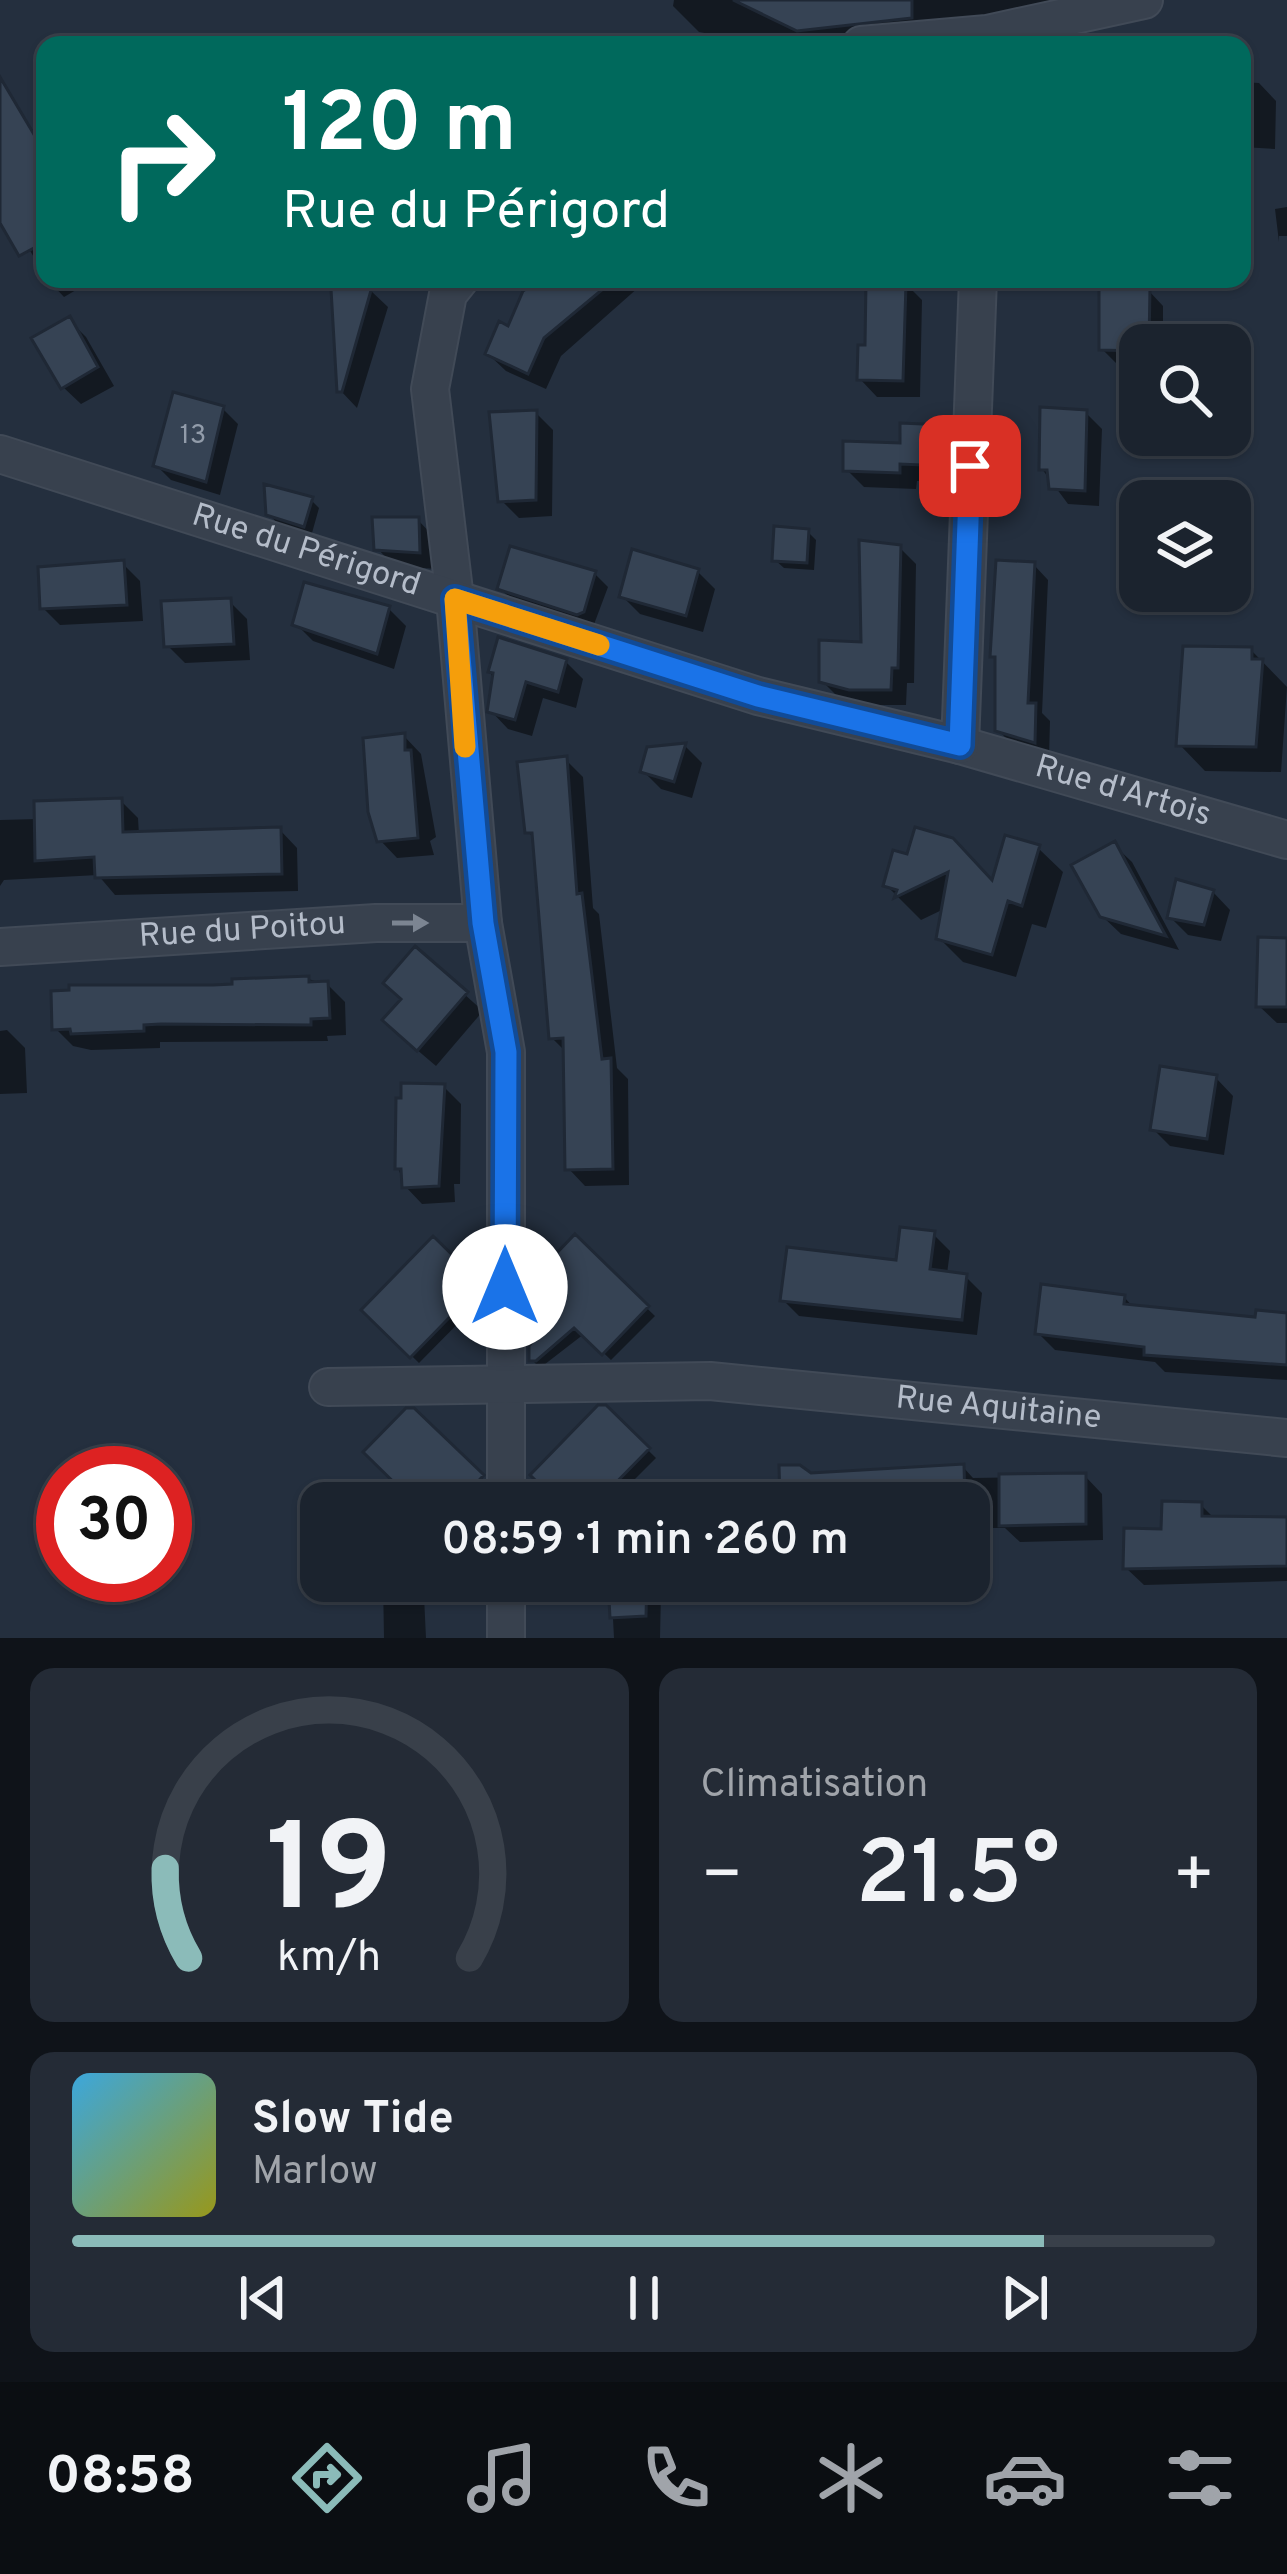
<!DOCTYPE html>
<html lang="fr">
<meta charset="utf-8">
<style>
:root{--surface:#1b232e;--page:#242b36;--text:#f1f3f6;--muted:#a0a4aa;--line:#39404a;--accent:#8bbbb9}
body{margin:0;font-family:Overpass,sans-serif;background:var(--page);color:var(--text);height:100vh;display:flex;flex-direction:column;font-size:45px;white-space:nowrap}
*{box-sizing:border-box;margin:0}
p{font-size:39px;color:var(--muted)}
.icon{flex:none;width:66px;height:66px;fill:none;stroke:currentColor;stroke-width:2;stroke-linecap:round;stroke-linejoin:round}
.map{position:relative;height:1638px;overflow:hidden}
.details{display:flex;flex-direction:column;gap:30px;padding:30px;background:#0f1319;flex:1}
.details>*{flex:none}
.top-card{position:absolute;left:36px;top:36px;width:1215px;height:252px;border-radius:24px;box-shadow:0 3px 9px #0004,0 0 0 3px var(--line);background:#00695c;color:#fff;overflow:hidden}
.tools{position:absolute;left:1119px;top:324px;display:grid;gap:24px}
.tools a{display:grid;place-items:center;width:132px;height:132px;border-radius:24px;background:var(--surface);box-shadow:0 3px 9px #0004,0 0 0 3px var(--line);font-size:60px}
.speed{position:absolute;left:36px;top:1446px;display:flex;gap:24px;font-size:60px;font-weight:700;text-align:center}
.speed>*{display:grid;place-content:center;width:156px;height:156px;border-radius:50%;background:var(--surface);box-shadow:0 3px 9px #0004,0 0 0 3px var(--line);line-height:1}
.speed .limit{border:18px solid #d22;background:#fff;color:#111}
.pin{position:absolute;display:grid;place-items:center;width:102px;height:102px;color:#fff;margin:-51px;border-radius:24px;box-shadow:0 6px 18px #0006}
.me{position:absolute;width:132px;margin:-66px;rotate:0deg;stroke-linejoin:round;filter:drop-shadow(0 0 9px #0008)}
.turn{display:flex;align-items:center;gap:42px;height:252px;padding:0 48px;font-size:54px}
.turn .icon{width:156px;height:156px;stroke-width:2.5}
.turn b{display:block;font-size:84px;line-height:102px}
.big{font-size:90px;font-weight:600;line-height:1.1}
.details .widget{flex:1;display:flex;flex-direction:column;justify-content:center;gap:18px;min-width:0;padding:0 42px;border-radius:24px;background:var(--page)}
.details .dial{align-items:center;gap:0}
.dial svg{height:312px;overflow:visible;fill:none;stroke:var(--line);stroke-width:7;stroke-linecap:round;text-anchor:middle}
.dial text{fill:var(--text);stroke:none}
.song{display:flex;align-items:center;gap:36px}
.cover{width:144px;height:144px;border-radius:18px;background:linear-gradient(135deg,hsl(200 70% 55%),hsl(60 70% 35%))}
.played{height:12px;border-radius:6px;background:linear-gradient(90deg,var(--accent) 85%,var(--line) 85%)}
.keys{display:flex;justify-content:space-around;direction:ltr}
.heat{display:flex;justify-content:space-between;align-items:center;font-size:66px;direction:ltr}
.details .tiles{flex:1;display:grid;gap:30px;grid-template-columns:1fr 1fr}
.widget:last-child{grid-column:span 2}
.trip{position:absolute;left:300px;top:1482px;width:690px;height:120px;border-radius:24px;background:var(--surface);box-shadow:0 3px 9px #0004,0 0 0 3px var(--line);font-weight:600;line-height:120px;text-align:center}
.menu{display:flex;height:192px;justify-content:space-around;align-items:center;background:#0b0e12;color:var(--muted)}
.menu .icon{width:84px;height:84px}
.menu .on{color:var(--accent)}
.menu b{font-size:54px;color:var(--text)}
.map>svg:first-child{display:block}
</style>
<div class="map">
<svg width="1287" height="1638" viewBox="0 0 1287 1638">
<rect width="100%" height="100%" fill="#242f3e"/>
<path fill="#0007" d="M 674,0 L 1092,0 L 907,45 L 770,45 L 699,32 L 673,6 Z
M 1242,82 L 1259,83 L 1276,101 L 1275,149 L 1242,147 Z
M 16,108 L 45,146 L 45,276 L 0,200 L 0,115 Z
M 1287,207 L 1287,236 L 1279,236 L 1279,242 L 1275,209 Z
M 47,279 L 95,279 L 64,297 Z
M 542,279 L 648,279 L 561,356 L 546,389 L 506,371 L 488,354 Z
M 868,279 L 923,279 L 923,286 L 909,287 L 922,300 L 920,397 L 877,397 L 860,379 L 868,348 Z
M 370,290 L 388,307 L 357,408 L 340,390 Z
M 1149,291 L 1163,306 L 1163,345 L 1140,345 L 1140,364 L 1117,364 L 1102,349 Z
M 69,320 L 86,337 L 114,386 L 81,404 L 63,387 Z
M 223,409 L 238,424 L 220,495 L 171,480 L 156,465 Z
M 536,413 L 553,430 L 552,516 L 519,518 L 501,500 Z
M 1086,413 L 1102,429 L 1099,506 L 1068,504 L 1042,469 Z
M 945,428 L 962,445 L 960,482 L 917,481 L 916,489 L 864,487 L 846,469 Z
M 311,500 L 319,508 L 312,533 L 277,523 L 269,514 Z
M 418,520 L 435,538 L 437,569 L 394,566 L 377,548 Z
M 808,532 L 816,540 L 814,570 L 784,568 L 775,560 Z
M 900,548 L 916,564 L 914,683 L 907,683 L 906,705 L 867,705 L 839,698 L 822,681 L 864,645 Z
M 123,564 L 140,581 L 143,621 L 60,625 L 43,608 Z
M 1034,565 L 1048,580 L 1042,713 L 1050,721 L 1049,756 L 1014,746 L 998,730 Z
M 698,572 L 715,589 L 703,632 L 640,614 L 622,596 Z
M 594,573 L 608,587 L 593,627 L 514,602 L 500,588 Z
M 230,602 L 247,619 L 250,660 L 185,663 L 167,645 Z
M 389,609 L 406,626 L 394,669 L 313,641 L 296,624 Z
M 1251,650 L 1287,687 L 1281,772 L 1205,771 L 1179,744 Z
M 565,661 L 583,679 L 576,708 L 543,698 L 532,736 L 508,729 L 491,711 L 491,671 Z
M 404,736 L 421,754 L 436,837 L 430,841 L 434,855 L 397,858 L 380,840 Z
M 685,746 L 702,763 L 692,798 L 661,789 L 643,771 Z
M 566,760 L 583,777 L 593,908 L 599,914 L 617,1068 L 628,1079 L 629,1185 L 585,1186 L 568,1168 L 566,1052 L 552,1038 L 535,839 L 528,832 Z
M 121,801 L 138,818 L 139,835 L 280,830 L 297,848 L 298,891 L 115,895 L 98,875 L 4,880 L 0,886 L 0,820 L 37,819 Z
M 1114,845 L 1132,862 L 1179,950 L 1121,934 L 1102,916 Z
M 1038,848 L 1063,872 L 1046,928 L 1032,924 L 1016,977 L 963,962 L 939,938 L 944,909 L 921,920 L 886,885 L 896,854 L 993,884 Z
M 1213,892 L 1230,910 L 1221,941 L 1188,935 L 1170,917 Z
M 1287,939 L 1287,1023 L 1277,1023 L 1259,1006 Z
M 415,950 L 483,1011 L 436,1066 L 402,1037 Z
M 308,979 L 327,984 L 345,1002 L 346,1035 L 327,1036 L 328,1041 L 160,1042 L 160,1048 L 91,1050 L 73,1046 L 55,1028 L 213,988 Z
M 7,1030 L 25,1048 L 27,1093 L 0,1094 L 0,1031 Z
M 1216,1078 L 1233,1096 L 1224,1155 L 1170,1146 L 1153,1129 Z
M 444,1087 L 461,1104 L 460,1184 L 454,1184 L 455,1202 L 422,1204 L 405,1186 L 398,1168 Z
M 933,1234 L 950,1251 L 947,1274 L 966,1277 L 982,1293 L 977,1335 L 799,1316 L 783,1300 L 898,1263 Z
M 575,1239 L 655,1316 L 611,1360 L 584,1334 L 540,1368 L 532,1360 L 559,1309 Z
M 433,1241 L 487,1294 L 419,1363 L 365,1310 Z
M 1124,1297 L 1134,1308 L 1258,1320 L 1287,1316 L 1287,1380 L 1165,1372 L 1155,1362 L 1055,1350 L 1038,1333 Z
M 605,1408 L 656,1458 L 611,1503 L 563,1503 Z
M 413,1411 L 489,1485 L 472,1503 L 419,1503 Z
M 963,1467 L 973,1478 L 1085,1476 L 1102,1494 L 1103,1540 L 1020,1542 L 1005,1528 L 969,1528 L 969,1503 L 783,1503 L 810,1476 Z
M 1201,1505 L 1215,1519 L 1287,1521 L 1287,1581 L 1144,1585 L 1126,1568 Z
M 383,1581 L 410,1581 L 424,1596 L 426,1638 L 384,1638 Z
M 611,1581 L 649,1581 L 661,1593 L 660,1638 L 614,1638 Z"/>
<path fill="#364354" stroke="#1f2835" stroke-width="3" d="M 733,0 L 912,0 L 912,18 L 797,31 Z
M 0,77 L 45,153 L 45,242 L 19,256 L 0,223 Z
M 541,279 L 615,279 L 544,338 L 528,374 L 485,354 L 499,321 L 508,326 L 523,291 Z
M 866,282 L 906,284 L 903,381 L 857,380 L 858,345 L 865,345 Z
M 372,287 L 342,392 L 337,392 L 331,289 Z
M 1099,287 L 1150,288 L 1149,345 L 1140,345 L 1140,351 L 1099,350 Z
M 70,316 L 98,367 L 61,389 L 31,338 Z
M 173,392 L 224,406 L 206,482 L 153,466 Z
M 1040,407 L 1087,410 L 1085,491 L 1049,489 L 1047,470 L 1039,470 Z
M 537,410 L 536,500 L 498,502 L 489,412 Z
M 900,423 L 946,425 L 944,466 L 900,464 L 900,473 L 843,471 L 843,441 L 900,443 Z
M 264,484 L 313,497 L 304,527 L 266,515 Z
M 372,517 L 419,517 L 420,553 L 374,550 Z
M 774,526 L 809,529 L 807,563 L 772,561 Z
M 859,540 L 901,545 L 898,668 L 892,668 L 891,690 L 849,690 L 819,682 L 819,640 L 861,642 Z
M 510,546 L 596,571 L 584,612 L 577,615 L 497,589 Z
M 632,549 L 699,569 L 686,616 L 619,597 Z
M 124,560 L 127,605 L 40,609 L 38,567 Z
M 996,560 L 1035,562 L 1028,703 L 1036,703 L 1035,743 L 995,731 L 995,657 L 990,657 Z
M 304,582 L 390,606 L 377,654 L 292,625 Z
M 231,598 L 234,644 L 164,647 L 161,601 Z
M 498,637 L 567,659 L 558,692 L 526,682 L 515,720 L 487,712 L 493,673 L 488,672 Z
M 1183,646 L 1252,647 L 1252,659 L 1263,659 L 1256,747 L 1176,746 Z
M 405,733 L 405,750 L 411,750 L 418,838 L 377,842 L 368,812 L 363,738 Z
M 686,743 L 674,782 L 640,772 L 647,747 Z
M 567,756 L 577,894 L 582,893 L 602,1059 L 611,1058 L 613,1169 L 565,1170 L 563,1038 L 549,1039 L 532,833 L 525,833 L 517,762 Z
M 122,798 L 123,832 L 281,827 L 282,874 L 95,878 L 94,857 L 35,861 L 34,801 Z
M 915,827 L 953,838 L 992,880 L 1005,835 L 1040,845 L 1022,906 L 1008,901 L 992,955 L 936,939 L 948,872 L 894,898 L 897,890 L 883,886 L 893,850 L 907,854 Z
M 1115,841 L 1126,862 L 1166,936 L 1100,917 L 1071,865 Z
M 1176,879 L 1214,890 L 1204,925 L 1167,918 Z
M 1258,937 L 1287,938 L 1287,1007 L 1256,1007 Z
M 415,946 L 468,992 L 417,1051 L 382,1020 L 401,999 L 383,983 Z
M 309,976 L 309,982 L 328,981 L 330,1018 L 311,1019 L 311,1025 L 161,1024 L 144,1025 L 144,1031 L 71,1034 L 70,1029 L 52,1030 L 51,991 L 69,990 L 69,985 L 213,985 L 232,984 L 232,979 Z
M 1160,1066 L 1217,1075 L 1207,1139 L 1150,1130 Z
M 401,1083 L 445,1084 L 439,1186 L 402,1188 L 401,1169 L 395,1169 L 396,1098 L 401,1098 Z
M 900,1227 L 935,1231 L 930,1269 L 967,1274 L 962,1320 L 780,1301 L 787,1247 L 896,1260 Z
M 575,1234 L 649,1306 L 602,1355 L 574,1328 L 536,1361 L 529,1361 L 529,1346 L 555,1310 L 529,1282 Z
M 433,1236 L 482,1284 L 410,1358 L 361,1310 Z
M 1041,1284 L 1125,1295 L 1124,1304 L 1255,1317 L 1256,1310 L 1287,1313 L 1287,1365 L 1144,1355 L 1144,1347 L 1035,1334 Z
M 598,1405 L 606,1405 L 650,1448 L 596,1503 L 559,1503 L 530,1475 Z
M 406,1408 L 414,1408 L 484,1475 L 457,1503 L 415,1503 L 363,1452 Z
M 964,1464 L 965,1503 L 780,1503 L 779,1465 L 800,1465 L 811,1473 Z
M 1086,1473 L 1086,1524 L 999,1526 L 999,1474 Z
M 1162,1501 L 1202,1502 L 1202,1516 L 1287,1517 L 1287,1566 L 1123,1569 L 1124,1528 L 1161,1529 Z
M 608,1581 L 647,1581 L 646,1616 L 610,1618 Z"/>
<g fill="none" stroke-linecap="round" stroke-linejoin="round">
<defs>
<g id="minor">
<path d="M 861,45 L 987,34 L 1144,0"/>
<path d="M 460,279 L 448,294 L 430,389 L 455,599 L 483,923 L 506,1052 L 506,1503"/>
<path id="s1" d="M 0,454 L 758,696 L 960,745 L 1287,840"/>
<path d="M 960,745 L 978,279"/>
<path id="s2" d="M 0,947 L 376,923 L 483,923"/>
<path id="s3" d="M 328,1387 L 710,1381 L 1287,1438"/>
<path d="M 506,1638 L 506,1581"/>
</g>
</defs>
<use href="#minor" stroke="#414a57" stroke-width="40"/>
<use href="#minor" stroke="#38414e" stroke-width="36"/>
</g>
<defs><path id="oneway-solid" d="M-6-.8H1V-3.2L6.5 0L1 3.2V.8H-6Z" transform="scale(3)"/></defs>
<use fill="#7c8592" href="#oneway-solid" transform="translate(410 923)"/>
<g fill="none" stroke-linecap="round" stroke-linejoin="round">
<defs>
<path id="route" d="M 505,1287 L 506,1052 L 483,923 L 455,599 L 758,696 L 960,745 L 970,466"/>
</defs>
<use href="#route" stroke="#114b97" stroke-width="30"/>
<use href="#route" stroke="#1a73e8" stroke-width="21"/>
<path stroke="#f59e0b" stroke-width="21" d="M 465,747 L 455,599 L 599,645"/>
</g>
<g text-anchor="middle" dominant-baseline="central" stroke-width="12" stroke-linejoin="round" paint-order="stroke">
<g font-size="27" fill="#929caa">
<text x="193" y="436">13</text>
</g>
<g font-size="33" fill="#b4bcc9" stroke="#1d2633">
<text stroke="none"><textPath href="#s1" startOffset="321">Rue du Périgord</textPath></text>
<text stroke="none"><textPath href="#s1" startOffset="1173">Rue d'Artois</textPath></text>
<text stroke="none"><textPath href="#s2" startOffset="243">Rue du Poitou</textPath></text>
<text stroke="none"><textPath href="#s3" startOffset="672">Rue Aquitaine</textPath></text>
</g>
</g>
</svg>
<div class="tools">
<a><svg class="icon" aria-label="search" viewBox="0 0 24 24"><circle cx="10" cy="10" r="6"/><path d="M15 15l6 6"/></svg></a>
<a><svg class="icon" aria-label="layers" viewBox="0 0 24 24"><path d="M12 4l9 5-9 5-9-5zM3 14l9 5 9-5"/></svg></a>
</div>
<div class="speed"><div class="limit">30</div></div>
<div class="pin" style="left:970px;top:466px;background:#d93025"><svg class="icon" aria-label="arrive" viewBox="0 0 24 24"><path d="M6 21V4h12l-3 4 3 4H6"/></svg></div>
<svg class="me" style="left:505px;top:1287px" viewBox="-20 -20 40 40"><circle r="19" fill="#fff"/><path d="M0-13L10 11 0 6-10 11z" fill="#1a73e8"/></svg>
<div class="trip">08:59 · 1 min · 260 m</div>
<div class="top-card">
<div class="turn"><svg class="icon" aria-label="right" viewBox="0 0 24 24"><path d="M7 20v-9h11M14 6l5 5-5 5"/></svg><div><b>120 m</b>Rue du Périgord</div></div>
</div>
</div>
<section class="details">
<div class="tiles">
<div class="widget dial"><svg viewBox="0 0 100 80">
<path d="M14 69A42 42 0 1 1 86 69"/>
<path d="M14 69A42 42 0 0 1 8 46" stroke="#8bbbb9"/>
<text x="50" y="56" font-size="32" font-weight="700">19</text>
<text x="50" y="72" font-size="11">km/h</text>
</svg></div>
<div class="widget"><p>Climatisation</p>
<div class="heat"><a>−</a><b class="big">21.5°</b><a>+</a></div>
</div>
<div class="widget">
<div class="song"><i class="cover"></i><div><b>Slow Tide</b><p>Marlow</p></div></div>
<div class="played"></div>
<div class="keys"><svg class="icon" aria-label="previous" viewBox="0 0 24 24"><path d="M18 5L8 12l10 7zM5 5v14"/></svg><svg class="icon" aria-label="pause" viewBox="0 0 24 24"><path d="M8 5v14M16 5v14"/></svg><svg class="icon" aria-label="next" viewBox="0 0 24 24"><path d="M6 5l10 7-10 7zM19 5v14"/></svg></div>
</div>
</div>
</section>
<nav class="menu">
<b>08:58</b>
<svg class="icon on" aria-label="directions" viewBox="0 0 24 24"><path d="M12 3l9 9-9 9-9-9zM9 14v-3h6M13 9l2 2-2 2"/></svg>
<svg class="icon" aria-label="music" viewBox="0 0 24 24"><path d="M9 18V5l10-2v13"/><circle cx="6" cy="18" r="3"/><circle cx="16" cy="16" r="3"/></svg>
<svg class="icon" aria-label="phone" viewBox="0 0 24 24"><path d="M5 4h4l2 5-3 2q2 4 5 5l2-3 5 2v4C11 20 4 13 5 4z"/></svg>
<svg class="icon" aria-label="climate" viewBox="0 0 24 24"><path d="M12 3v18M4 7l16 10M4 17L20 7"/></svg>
<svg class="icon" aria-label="car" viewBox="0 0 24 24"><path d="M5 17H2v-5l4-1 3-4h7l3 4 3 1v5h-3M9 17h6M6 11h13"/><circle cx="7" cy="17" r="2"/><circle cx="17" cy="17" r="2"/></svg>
<svg class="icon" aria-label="filters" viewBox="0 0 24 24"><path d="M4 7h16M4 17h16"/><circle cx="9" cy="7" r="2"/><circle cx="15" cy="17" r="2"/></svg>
</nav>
